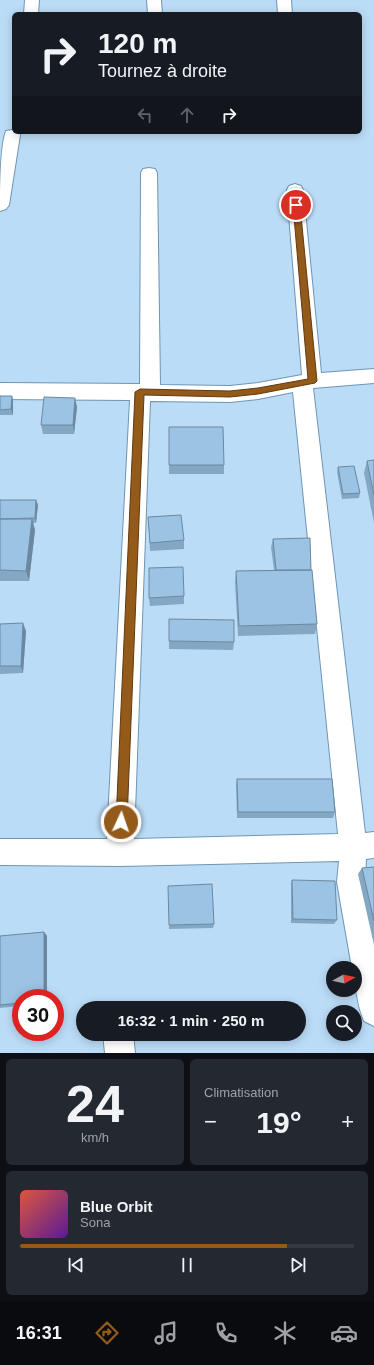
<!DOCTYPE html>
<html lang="fr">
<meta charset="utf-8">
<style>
:root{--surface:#171b24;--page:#242831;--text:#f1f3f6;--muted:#9ea1a6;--line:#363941;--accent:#945a19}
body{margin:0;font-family:Helvetica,sans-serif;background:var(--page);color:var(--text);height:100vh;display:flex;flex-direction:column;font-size:15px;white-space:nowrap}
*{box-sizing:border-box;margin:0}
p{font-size:13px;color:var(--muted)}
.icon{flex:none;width:22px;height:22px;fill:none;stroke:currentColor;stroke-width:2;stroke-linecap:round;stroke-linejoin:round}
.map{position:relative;height:1053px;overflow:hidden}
.panel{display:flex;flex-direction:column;gap:6px;padding:6px;background:#0d0f14;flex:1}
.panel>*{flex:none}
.banner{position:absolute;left:12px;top:12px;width:350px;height:122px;border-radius:6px;box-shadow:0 2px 10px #0003;background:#171b24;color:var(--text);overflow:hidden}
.needle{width:26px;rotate:82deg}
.controls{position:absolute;left:326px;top:961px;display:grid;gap:8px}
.controls a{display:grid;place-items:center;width:36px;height:36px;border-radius:50%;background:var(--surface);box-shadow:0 2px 10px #0003;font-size:20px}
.speed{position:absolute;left:12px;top:989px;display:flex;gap:8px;font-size:20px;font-weight:700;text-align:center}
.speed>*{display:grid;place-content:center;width:52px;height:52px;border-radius:50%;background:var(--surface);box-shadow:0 2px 10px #0003;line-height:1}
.speed .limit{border:6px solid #d22;background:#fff;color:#111}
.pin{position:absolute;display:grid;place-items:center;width:34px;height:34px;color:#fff;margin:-17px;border:2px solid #fff;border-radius:50%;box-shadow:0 1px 4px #0007}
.me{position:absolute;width:44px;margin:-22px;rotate:3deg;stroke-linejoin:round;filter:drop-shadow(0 0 3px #0008)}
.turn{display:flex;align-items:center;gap:14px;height:84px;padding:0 20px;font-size:18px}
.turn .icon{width:52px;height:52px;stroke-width:2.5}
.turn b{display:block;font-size:28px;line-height:34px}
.lanes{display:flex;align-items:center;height:38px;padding:0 20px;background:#0003;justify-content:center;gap:20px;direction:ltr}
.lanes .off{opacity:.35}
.big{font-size:30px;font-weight:600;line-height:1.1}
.panel .tile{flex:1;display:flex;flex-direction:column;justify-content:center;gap:6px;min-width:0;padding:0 14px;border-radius:6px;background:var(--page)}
.panel .dial{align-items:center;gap:0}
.dial b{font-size:52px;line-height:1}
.song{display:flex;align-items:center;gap:12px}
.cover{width:48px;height:48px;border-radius:6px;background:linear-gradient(135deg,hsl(10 70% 55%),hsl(270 70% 35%))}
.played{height:4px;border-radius:2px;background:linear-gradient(90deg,var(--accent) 80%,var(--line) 80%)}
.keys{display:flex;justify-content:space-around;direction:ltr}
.heat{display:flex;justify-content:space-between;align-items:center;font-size:22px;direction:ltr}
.panel .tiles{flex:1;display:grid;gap:6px;grid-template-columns:1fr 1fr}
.tile:last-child{grid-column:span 2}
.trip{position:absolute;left:76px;top:1001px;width:230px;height:40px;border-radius:20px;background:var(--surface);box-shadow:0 2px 10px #0003;font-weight:600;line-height:40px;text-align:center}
.menu{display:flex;height:64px;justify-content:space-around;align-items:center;background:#090b0e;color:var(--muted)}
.menu .icon{width:28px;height:28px}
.menu .current{color:var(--accent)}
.menu b{font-size:18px;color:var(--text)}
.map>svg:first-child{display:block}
</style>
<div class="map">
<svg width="374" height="1053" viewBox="0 0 374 1053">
<rect width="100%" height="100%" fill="#bbdcf7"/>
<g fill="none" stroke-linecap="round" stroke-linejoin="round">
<defs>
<path id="street" d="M 25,0 L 39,0 L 38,14 L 24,14 Z
M 147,0 L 161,0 L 162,14 L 148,14 Z
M 277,0 L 291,0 L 292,14 L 278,14 Z
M 12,130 L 14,132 L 18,132 L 20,135 L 9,205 L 6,209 L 0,211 C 0,192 0,146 6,131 Z
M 149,168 L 155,169 L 157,173 L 160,385 L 230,386 L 258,383 L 302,375 L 287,190 L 289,186 L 295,184 L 301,186 L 303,190 L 321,373 L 374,369 L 374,383 L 313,388 L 365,833 L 374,832 L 374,858 L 366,859 L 365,882 L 374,932 L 374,1026 L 364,1021 C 357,1004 355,986 355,968 L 352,968 L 337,882 L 339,861 L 120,866 L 0,865 L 0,839 L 107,839 L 130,400 L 0,399 L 0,383 L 140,384 L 141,173 L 143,169 ZM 293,392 L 338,834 L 134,839 L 150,401 L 230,402 L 258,399 Z
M 103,1034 L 133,1034 L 135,1053 L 105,1053 Z"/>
</defs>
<use href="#street" stroke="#6e95b4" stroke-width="2"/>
<use href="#street" fill="#fff" fill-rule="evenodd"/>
</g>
<path fill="#84a8c4" d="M 0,396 L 12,396 L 13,401 L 13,415 L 0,415 Z
M 77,407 L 74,434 L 43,434 L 41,425 Z
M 374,460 L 374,523 L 364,473 L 367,461 Z
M 169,465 L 224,465 L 224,474 L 169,474 Z
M 338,467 L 360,493 L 359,498 L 342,499 L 337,472 Z
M 0,500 L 36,500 L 38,505 L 36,523 L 33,523 L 35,530 L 29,581 L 0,581 Z
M 148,517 L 184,540 L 184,549 L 150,551 Z
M 273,539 L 311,570 L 317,624 L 315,634 L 238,636 L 235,582 L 236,571 L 274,570 L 271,547 Z
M 184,596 L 184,604 L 150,606 L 149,598 Z
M 0,624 L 26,631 L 23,673 L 0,674 Z
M 169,641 L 234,642 L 233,650 L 169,649 Z
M 237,779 L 335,812 L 333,818 L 237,818 L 236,785 Z
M 374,867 L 374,945 L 358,874 L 362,868 Z
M 292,880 L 337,920 L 334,924 L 291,923 L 291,884 Z
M 214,924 L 213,928 L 169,929 L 169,925 Z
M 44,932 L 47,936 L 47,998 L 21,998 L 21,1006 L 0,1008 L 0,936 Z"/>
<path fill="#6c88a0" d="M 12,396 L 13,401 L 13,415 L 11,409 Z
M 75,398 L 77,407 L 74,434 L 73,425 Z
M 36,500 L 38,505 L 36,523 L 35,518 Z
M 32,519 L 35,530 L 29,581 L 26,571 Z
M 23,623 L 26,631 L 23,673 L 21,666 Z
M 44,932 L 47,936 L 47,998 L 44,998 Z"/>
<path fill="#9ac3e4" stroke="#6c88a0" d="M 0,396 L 12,396 L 11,409 L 0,410 Z
M 44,397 L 75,398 L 73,425 L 41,425 Z
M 169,427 L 223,427 L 224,465 L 169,465 Z
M 374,460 L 374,495 L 367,461 Z
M 354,466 L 360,493 L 343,494 L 338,467 Z
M 0,500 L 36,500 L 35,518 L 0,519 Z
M 181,515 L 184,540 L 150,543 L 148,517 Z
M 0,519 L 32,519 L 26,571 L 0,570 Z
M 310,538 L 311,570 L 276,570 L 273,539 Z
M 183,567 L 184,596 L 149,598 L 149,568 Z
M 312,570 L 317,624 L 239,626 L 236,571 Z
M 169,619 L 234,620 L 234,642 L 169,641 Z
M 23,623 L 21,666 L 0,666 L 0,624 Z
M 237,779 L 332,779 L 335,812 L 238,812 Z
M 374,867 L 374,921 L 362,868 Z
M 292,880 L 335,881 L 337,920 L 293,919 Z
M 212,884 L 214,924 L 169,925 L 168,886 Z
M 44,932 L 44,998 L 21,998 L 21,1003 L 0,1005 L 0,936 Z"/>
<path fill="#945a19" stroke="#603a10" d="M 296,202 L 300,205 L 317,381 L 315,383 L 258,394 L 230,397 L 144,395 L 127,822 L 125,825 L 121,827 L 117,825 L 116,822 L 135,392 L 140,389 L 230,391 L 258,388 L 308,379 L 293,205 Z"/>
</svg>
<div class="controls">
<a><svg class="needle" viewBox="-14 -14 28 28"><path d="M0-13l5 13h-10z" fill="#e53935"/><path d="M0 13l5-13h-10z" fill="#9ea1a6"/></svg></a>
<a><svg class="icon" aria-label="search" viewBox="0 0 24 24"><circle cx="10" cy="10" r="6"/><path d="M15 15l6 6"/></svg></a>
</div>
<div class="speed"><div class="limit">30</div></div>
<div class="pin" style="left:296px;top:205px;background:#d93025"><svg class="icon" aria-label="arrive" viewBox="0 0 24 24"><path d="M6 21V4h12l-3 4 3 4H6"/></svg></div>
<svg class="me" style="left:121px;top:822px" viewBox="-20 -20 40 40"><circle r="17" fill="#945a19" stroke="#fff" stroke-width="3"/><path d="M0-11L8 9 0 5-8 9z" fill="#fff"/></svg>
<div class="trip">16:32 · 1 min · 250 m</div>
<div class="banner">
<div class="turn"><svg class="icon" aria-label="right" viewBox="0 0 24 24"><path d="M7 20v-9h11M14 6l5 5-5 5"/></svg><div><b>120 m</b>Tournez à droite</div></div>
<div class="lanes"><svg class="icon off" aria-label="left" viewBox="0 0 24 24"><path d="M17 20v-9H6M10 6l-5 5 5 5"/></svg><svg class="icon off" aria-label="ahead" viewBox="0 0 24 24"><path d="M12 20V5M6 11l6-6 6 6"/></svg><svg class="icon" aria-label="right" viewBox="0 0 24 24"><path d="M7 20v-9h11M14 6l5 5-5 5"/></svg></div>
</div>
</div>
<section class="panel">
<div class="tiles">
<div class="tile dial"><b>24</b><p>km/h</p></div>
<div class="tile"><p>Climatisation</p>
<div class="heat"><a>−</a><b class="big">19°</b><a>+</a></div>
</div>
<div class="tile">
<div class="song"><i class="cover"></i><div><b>Blue Orbit</b><p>Sona</p></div></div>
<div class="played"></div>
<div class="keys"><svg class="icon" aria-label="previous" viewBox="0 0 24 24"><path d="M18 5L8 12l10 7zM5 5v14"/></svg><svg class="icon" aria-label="pause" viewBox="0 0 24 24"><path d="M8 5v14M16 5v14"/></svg><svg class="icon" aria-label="next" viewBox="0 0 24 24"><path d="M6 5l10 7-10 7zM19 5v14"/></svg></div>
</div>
</div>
</section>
<nav class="menu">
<b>16:31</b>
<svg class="icon current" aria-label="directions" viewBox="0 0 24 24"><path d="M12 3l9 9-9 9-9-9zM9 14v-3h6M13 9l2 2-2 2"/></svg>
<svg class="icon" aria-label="music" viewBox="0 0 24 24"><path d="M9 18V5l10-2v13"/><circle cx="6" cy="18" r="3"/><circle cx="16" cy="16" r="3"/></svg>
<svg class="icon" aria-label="phone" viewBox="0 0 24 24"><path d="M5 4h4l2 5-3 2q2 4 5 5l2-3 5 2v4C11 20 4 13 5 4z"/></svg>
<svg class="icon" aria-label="climate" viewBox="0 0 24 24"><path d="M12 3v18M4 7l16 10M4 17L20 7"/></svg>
<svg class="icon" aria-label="car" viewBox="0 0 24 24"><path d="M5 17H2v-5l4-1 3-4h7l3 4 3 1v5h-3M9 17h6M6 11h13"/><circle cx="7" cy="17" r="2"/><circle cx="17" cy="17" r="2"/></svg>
</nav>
